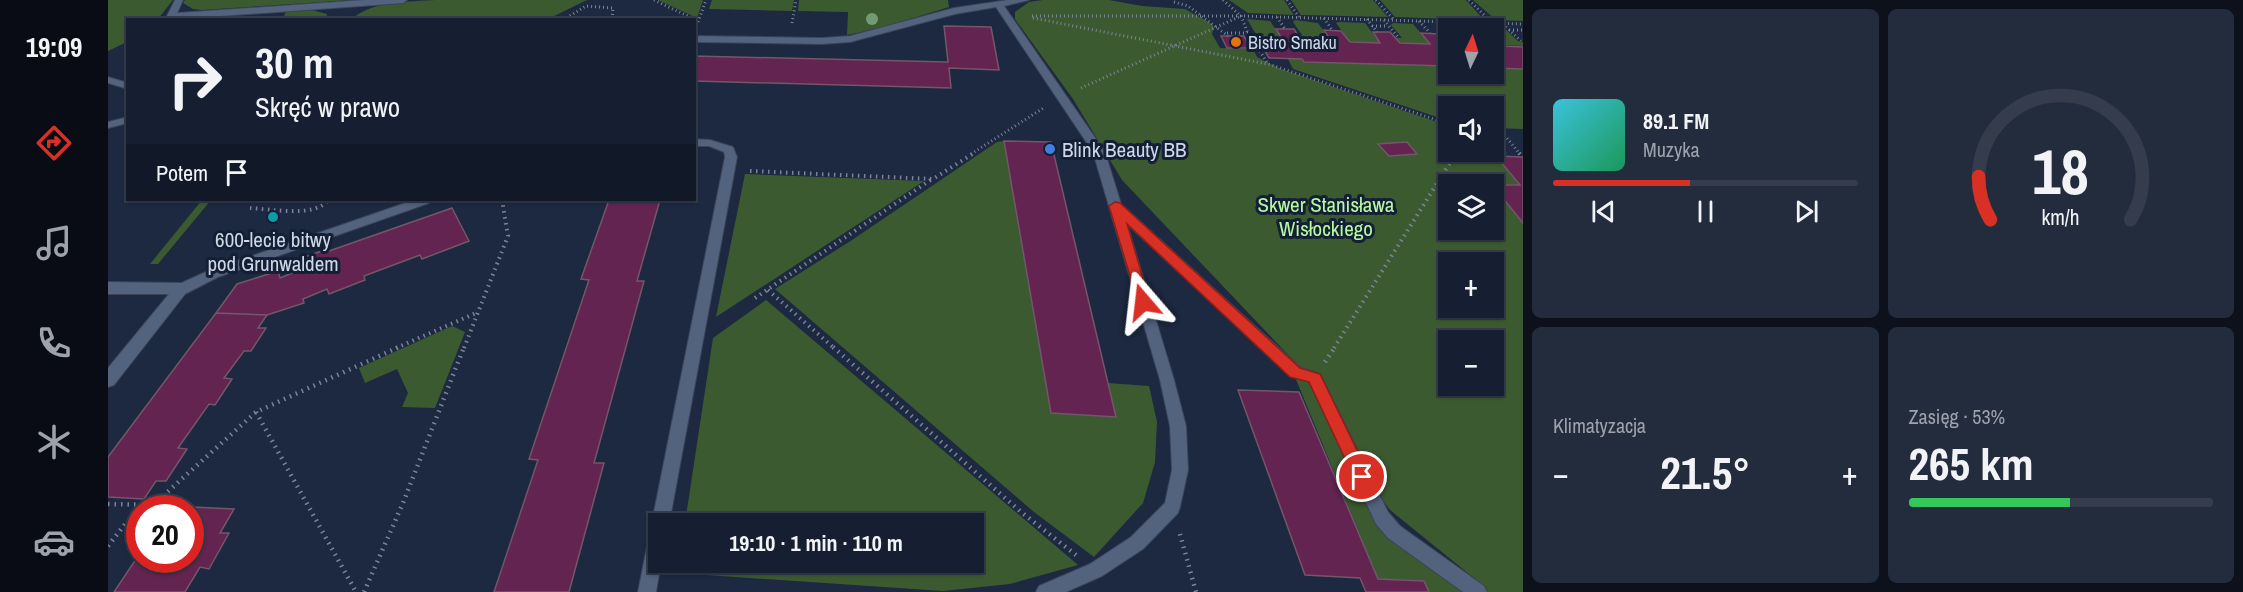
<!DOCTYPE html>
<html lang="pl">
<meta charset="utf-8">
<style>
:root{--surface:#161f31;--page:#232c3d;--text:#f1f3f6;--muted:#9ea2ab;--line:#353d4d;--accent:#d93025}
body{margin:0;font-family:"Archivo Narrow",sans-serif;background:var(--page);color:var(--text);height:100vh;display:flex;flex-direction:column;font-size:22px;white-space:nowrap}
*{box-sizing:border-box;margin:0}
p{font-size:20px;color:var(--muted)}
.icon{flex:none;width:33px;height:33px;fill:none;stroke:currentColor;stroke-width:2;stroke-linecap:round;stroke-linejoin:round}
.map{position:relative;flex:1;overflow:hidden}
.drawer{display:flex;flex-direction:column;gap:9px;padding:9px;background:#0c111b;width:720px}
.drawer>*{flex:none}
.banner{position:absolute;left:18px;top:18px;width:570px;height:183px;border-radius:0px;box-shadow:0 2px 4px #0004,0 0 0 2px var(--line);background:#161f31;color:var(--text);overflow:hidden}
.needle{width:39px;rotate:4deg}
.buttons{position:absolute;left:1330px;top:18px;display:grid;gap:12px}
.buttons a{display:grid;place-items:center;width:66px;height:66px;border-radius:0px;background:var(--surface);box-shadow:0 2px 4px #0004,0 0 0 2px var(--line);font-size:30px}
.speed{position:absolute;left:18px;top:495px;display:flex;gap:12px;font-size:30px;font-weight:700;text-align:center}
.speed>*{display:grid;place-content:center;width:78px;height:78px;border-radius:50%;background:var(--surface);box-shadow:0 2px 4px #0004,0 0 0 2px var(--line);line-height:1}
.speed .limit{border:9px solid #d22;background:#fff;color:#111}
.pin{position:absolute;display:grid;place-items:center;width:51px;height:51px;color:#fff;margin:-26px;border:3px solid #fff;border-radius:50%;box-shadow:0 2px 6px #0007}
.me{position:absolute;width:66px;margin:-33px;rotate:343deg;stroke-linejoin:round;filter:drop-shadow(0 0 4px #0008)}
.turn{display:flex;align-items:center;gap:21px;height:126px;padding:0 30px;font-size:27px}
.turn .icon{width:78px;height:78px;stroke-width:2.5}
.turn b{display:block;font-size:42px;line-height:51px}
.then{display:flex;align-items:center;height:57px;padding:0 30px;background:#0003;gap:12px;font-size:22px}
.big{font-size:45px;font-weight:700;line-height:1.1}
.drawer .widget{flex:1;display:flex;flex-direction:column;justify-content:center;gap:9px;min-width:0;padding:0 21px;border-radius:9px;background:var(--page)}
.drawer .dial{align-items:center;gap:0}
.dial svg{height:156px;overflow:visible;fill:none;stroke:var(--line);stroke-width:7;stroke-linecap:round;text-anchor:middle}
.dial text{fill:var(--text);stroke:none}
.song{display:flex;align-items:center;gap:18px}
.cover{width:72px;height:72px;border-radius:9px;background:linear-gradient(135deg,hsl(190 70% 55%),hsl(150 70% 35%))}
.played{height:6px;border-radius:3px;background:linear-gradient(90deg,var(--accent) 45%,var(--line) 45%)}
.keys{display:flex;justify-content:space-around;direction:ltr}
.heat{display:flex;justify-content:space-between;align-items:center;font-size:33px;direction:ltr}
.charge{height:9px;border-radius:4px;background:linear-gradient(90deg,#34c759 53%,var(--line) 0)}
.drawer .tiles{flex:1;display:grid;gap:9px;grid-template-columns:repeat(2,1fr)}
.trip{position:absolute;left:540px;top:513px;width:336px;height:60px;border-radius:0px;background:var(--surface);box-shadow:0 2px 4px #0004,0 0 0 2px var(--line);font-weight:700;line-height:60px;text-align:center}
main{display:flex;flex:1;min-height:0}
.tabs{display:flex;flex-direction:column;width:108px;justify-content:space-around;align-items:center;background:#090c14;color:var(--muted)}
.tabs .icon{width:42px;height:42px}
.tabs .on{color:var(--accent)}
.tabs b{font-size:27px;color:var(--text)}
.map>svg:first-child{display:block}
</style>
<main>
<nav class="tabs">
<b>19:09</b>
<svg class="icon on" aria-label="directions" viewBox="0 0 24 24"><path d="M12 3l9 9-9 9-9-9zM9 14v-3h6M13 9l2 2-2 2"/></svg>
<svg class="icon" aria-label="music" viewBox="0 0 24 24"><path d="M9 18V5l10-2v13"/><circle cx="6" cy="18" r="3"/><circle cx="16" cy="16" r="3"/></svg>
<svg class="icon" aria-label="phone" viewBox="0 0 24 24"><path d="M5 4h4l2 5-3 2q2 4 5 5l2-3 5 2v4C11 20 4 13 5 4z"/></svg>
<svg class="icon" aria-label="climate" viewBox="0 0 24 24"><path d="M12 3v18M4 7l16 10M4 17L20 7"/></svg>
<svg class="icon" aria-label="car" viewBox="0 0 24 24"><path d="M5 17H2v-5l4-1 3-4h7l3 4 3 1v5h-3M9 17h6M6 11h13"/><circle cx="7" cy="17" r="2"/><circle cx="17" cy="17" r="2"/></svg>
</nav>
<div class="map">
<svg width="1415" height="592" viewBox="0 0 1415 592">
<rect width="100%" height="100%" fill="#1d2941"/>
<path fill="#3c5a30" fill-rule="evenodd" d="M 0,0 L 65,0 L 50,19 L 20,20 L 19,42 L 0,51 Z
M 77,0 L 245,0 L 94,10 L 85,9 L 75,3 Z
M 328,0 L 479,0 L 440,19 L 243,20 C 264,0 300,2 328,0 Z
M 550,0 L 595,0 L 589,18 Z
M 604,0 L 686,0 L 684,11 L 601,9 Z
M 691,0 L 840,0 L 841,7 L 773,28 L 739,35 L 740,12 L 690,11 Z
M 935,0 L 1001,0 L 1034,6 L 1077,9 L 1104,24 L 1106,28 L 1104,34 L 1112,48 L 1145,49 L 1149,57 L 1173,69 L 1341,126 L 1341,152 L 1386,152 L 1386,144 L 1396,157 L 1389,157 L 1412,185 L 1341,184 L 1341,230 L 1386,230 L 1386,187 L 1415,223 L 1415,592 L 1379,592 L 1377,587 L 1282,510 L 1260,481 L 1226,403 L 1014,180 L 965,99 L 907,19 L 907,12 L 921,2 ZM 1341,262 L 1386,262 L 1386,308 L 1341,308 ZM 1341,340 L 1386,340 L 1386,386 L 1341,386 Z
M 1121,0 L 1176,0 L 1186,15 L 1140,13 Z
M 1183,0 L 1265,0 L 1280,17 L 1193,15 Z
M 1272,0 L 1358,0 L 1376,20 L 1287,17 Z
M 1365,0 L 1415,0 L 1415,21 L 1388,20 Z
M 200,9 L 219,14 L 218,19 L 159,20 L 175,18 L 179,10 Z
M 1139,19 L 1162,21 L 1173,37 L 1149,36 Z
M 1187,20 L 1210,23 L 1223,41 L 1193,40 L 1190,35 L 1194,35 L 1185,22 Z
M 1231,22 L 1257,23 L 1272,43 L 1242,42 L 1228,23 Z
M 1285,23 L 1305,24 L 1322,44 L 1292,43 L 1287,38 L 1294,38 L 1283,25 Z
M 1378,26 L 1395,27 L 1411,42 L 1415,42 L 1415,46 L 1393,45 L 1387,40 L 1390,39 L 1386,35 L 1386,28 L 1380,28 Z
M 1180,59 L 1194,59 L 1196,62 L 1341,66 L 1341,74 L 1386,74 L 1386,68 L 1415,69 L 1415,129 L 1386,128 L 1386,106 L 1341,106 L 1341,121 L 1185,69 Z
M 896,141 L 943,413 L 1007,417 L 1000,383 L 1041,386 L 1049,422 L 1047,462 L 1035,503 L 986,557 L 926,512 L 667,289 L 744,240 L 889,142 Z
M 637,174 L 816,181 L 608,317 Z
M 94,200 L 103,200 L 50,264 L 42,264 Z
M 658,300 L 970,565 L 902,584 L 835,591 L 569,573 L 571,562 L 866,562 L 866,524 L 577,523 L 605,338 Z
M 344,326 L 357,332 L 327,408 L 294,407 L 300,393 L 289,369 L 257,383 L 251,368 Z
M 1187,377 L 1202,378 L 1268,517 L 1368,592 L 1321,592 L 1315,581 L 1270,579 Z"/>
<path fill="#632451" stroke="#735669" stroke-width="1.5" d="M 836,26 L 883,27 L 891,70 L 841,68 L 843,88 L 586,81 L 586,56 L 840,62 Z
M 1168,29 L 1186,29 L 1193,40 L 1223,41 L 1216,30 L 1233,31 L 1242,42 L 1272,43 L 1265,32 L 1282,32 L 1292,43 L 1322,44 L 1313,33 L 1331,34 L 1341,45 L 1341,66 L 1196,62 L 1194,59 L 1161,58 L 1148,36 L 1173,37 Z
M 1113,36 L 1136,36 L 1143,48 L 1119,48 Z
M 1386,41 L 1391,46 L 1415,47 L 1415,69 L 1386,68 Z
M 896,141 L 943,142 L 1008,417 L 943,413 Z
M 1299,142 L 1309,154 L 1281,156 L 1270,144 Z
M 1388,156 L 1415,157 L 1415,223 L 1386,187 L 1386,185 L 1412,185 Z
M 501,200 L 552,200 L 529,281 L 536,281 L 486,463 L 496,463 L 461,592 L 386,592 L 430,460 L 421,459 L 481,280 L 473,279 Z
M 344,208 L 361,241 L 314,259 L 312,255 L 256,276 L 257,280 L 221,294 L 219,289 L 195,299 L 196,303 L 159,315 L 108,313 L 129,284 L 170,271 L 172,278 L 189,271 L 187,260 L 220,249 L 221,251 Z
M 108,313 L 159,315 L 150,328 L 158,328 L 143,351 L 136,351 L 116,378 L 124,379 L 107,405 L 101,404 L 70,448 L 79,449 L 58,481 L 48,481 L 36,499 L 0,497 L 0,457 Z
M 1130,390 L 1191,392 L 1270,579 L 1316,581 L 1321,592 L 1258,592 L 1252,578 L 1197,575 Z
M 62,506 L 126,509 L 112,533 L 121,533 L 101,569 L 92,567 L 77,592 L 6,592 L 32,553 L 32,560 L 82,560 L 82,508 L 60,508 Z"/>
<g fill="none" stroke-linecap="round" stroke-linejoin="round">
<defs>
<path id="service" d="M 67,0 L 75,0 L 69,13 L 256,0 L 299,0 L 295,3 L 57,20 Z
M 900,0 L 921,0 L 896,6 L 997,152 L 1013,204 L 1192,367 L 1212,374 L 1280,512 L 1292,526 L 1376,586 L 1379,592 L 1355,592 L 1280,538 L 1268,524 L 1202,382 L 1182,376 L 1019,224 L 1066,380 L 1078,426 L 1080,470 L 1072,507 L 1070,513 L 1035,549 L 994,576 L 958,592 L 928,592 L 931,586 L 982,564 L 1023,537 L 1057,503 L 1064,470 L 1062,426 L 1052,380 L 985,152 L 888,7 L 847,14 L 742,42 L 714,44 L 586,42 L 586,36 L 714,38 L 742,36 L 846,8 Z
M 0,77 L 20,83 L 20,89 L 0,83 Z
M 20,117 L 20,123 L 0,128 L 0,122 Z
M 586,139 L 602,140 L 625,147 L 629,157 L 561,524 L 550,524 L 550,562 L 553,562 L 548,592 L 530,592 L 617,157 L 616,152 L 601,146 L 586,146 Z
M 306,200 L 323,200 L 321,203 L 110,277 L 79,293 L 74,294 L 67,289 L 69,285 L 100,271 Z"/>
<path id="minor" d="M 0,282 L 74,283 L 79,285 L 81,289 L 6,385 L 0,387 L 0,368 L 61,294 L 0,294 Z"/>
</defs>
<use href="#service" stroke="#3b4458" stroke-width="2"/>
<use href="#minor" stroke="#3b4458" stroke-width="2"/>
<path stroke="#7a8498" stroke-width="3" stroke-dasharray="1 3" stroke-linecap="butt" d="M 546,0 L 588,20
M 1115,0 L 1133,16 L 1139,31 L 1160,64 L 1341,124
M 1179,0 L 1191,17
M 1268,0 L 1286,20
M 1361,0 L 1384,23
M 1066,2 L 1080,6 L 1120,36
M 924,16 L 1133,16 L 1415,24
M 1169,17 L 1177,29
M 925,18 L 1159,64
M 1216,18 L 1224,30
M 1259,19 L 1269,32
M 455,20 L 478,6 L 505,8 L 504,20
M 1276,20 L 1290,37
M 1311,21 L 1322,33
M 590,22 L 598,0
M 684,23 L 688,0
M 1395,24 L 1413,41
M 1264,26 L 1280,26
M 1360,28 L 1372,28
M 1401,30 L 1415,30
M 1119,33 L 1141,33
M 973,88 L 1133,16
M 1394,132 L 1412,154
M 1386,140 L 1397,154
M 863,154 L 937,107
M 1348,154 L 1349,152"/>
<path stroke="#7a8498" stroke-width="4" stroke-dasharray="1.5 4.5" stroke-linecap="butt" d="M 1396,153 L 1399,157
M 1411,153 L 1414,157
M 642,171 L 825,179 L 866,153
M 142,208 C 163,209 207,218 220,200
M 660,290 L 726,348
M 647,298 L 824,179
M 288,348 L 368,313
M 356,348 L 400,236 L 394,200
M 1226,348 L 1348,153"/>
<path stroke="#7a8498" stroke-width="4.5" stroke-dasharray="1.5 5" stroke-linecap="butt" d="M 725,347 L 913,512 L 968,555
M 1217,362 L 1227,347
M 148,412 L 248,592
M 0,504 L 45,505 L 148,412 L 291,347
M 1072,534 L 1088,592
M 0,546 L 18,523 L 32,515
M 256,592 L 295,503 L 356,347"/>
<use href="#service" fill="#53627d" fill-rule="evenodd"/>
<use href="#minor" fill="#53627d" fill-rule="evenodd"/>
</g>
<circle fill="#729b74" cx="764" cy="19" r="6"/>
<path fill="#d93025" stroke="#8d1f18" stroke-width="1.5" d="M 1007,202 L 1012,203 L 1192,368 L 1212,374 L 1262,477 L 1260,482 L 1254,484 L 1248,482 L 1201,382 L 1182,377 L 1019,224 L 1042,302 L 1035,307 L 1031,306 L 1001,206 Z"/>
<circle fill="#e8710a" stroke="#131f36" stroke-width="2" cx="1128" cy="42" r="6"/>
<circle fill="#3f7fe0" stroke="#131f36" stroke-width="2" cx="942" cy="149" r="6"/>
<circle fill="#0f9aa8" stroke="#131f36" stroke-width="2" cx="165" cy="217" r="6"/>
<g text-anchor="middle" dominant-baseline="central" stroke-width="6" stroke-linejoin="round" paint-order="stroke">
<g font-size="18" fill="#cfd7e7" stroke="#131f36" text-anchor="start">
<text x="1140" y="42">Bistro Smaku</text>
</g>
<g font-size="21" fill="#cfd7e7" stroke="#131f36" text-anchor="start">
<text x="954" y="149">Blink Beauty BB</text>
<text x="165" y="239" text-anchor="middle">600-lecie bitwy<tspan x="165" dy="24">pod Grunwaldem</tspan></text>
</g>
<g font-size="21" fill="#b8f99d" stroke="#131f36">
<text x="1218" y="204">Skwer Stanisława<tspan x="1218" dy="24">Wisłockiego</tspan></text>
</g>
</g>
</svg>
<div class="buttons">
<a><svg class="needle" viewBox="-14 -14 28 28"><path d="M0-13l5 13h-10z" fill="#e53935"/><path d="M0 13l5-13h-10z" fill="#9ea2ab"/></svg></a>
<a><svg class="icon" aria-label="sound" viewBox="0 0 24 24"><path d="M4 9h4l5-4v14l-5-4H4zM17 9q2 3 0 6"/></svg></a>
<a><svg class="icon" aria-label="layers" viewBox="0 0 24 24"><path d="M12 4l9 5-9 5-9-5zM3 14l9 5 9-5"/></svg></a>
<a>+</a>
<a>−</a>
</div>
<div class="speed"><div class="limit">20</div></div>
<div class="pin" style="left:1254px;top:477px;background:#d93025"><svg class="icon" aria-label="arrive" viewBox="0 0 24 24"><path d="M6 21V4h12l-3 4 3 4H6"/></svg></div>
<svg class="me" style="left:1035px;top:302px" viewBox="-20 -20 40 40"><path d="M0-17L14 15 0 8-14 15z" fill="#d93025" stroke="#fff" stroke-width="4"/></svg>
<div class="trip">19:10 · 1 min · 110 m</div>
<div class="banner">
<div class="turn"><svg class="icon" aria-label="right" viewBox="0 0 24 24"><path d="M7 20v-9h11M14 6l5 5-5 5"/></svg><div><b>30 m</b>Skręć w prawo</div></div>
<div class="then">Potem<svg class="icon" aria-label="arrive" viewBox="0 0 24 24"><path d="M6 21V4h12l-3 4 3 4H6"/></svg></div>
</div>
</div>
<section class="drawer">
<div class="tiles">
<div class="widget">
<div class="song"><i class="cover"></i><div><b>89.1 FM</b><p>Muzyka</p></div></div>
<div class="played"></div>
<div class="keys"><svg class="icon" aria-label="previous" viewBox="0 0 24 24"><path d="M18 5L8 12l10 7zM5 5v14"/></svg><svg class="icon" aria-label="pause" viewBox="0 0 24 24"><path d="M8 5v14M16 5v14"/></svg><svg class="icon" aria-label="next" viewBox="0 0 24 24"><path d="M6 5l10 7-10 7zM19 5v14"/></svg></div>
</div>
<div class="widget dial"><svg viewBox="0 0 100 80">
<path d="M14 69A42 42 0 1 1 86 69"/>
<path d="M14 69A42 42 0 0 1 8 47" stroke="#d93025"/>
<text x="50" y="56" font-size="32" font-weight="700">18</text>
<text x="50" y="72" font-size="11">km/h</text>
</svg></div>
<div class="widget"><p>Klimatyzacja</p>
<div class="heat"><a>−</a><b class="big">21.5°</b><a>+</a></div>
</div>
<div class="widget"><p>Zasięg · 53%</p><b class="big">265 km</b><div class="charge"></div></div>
</div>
</section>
</main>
